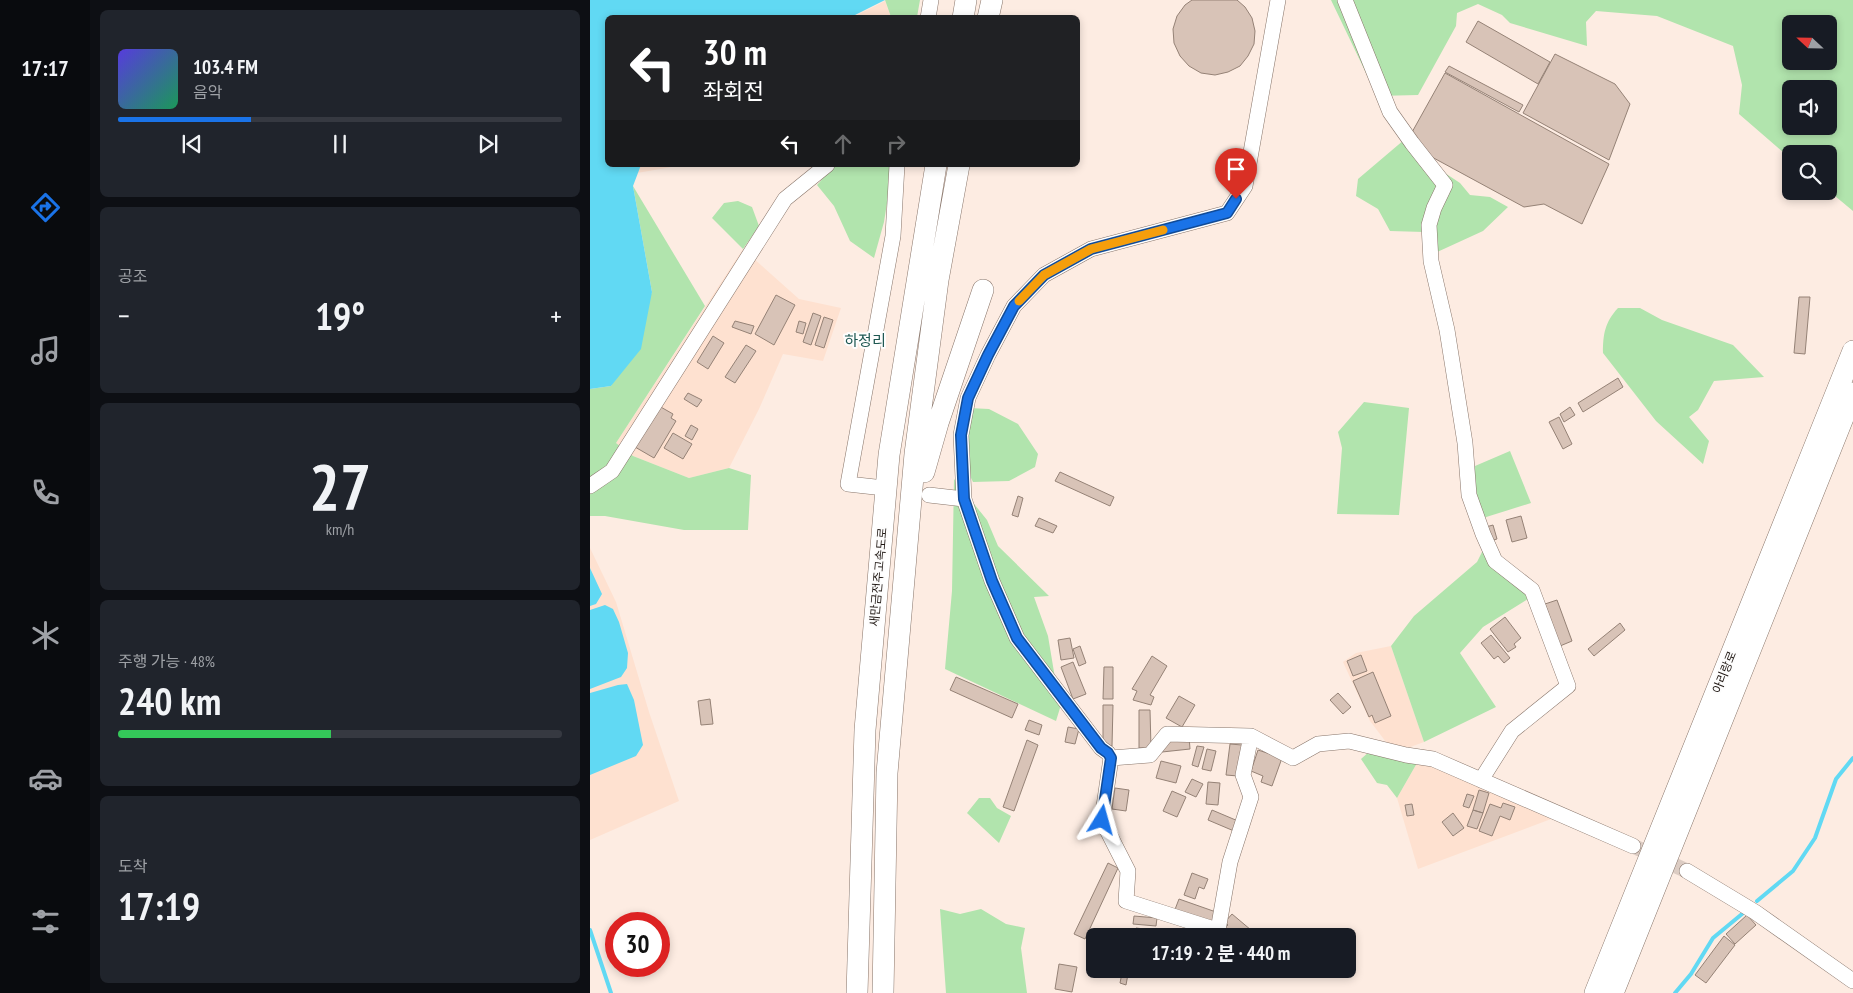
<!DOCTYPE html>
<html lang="ko">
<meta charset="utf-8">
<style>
:root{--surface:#171b24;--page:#20242c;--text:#f1f3f6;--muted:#9ea1a6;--line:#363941;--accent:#1a73e8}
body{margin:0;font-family:"PT Sans Narrow","Noto Sans KR",sans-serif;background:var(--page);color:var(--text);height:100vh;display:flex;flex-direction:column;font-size:19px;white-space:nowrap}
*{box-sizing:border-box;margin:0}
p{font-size:16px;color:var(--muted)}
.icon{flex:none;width:28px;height:28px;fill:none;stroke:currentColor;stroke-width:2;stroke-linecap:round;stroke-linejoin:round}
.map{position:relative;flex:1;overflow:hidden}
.side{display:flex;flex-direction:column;gap:10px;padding:10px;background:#0d0f14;width:500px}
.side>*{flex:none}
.hud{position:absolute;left:15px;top:15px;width:475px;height:152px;border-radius:8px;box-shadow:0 2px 8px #0003;background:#202124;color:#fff;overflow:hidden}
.needle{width:32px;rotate:292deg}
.buttons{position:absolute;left:1192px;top:15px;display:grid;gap:10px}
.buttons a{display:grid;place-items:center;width:55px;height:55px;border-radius:8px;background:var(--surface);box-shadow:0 2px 8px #0003;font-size:25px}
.speed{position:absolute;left:15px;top:912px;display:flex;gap:10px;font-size:25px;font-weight:700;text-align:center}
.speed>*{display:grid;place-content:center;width:65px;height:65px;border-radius:50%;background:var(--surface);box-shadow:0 2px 8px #0003;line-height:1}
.speed .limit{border:8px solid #d22;background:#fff;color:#111}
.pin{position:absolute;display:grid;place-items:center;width:42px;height:42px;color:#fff;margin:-51px -21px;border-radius:50% 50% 50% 0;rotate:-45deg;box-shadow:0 0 5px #0007}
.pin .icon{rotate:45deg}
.me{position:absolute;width:55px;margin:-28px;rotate:8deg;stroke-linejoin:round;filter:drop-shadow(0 0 4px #0008)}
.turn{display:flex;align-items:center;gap:18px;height:105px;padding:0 15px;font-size:22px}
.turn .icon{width:65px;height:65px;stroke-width:2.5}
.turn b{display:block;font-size:35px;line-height:42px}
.lanes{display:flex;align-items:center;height:48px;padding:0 15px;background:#0003;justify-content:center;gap:25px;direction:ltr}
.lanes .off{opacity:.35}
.big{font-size:38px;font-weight:700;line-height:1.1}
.side .widget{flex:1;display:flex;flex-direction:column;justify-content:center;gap:8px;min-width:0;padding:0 18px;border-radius:8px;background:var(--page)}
.side .dial{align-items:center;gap:0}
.dial b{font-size:65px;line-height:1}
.song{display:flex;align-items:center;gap:15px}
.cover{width:60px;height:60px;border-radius:8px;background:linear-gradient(135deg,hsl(250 70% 55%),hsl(150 70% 35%))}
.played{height:5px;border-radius:2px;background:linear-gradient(90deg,var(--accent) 30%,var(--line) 30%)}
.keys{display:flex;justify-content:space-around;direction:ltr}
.heat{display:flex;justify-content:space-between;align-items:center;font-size:28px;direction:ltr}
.charge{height:8px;border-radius:4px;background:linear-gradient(90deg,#34c759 48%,var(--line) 0)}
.trip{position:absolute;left:496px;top:928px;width:270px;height:50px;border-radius:8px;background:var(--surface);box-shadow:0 2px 8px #0003;font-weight:700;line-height:50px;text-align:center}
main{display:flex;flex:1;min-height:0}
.tabs{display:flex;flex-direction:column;width:90px;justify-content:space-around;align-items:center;background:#090b0e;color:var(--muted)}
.tabs .icon{width:35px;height:35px}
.tabs .active{color:var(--accent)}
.tabs b{font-size:22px;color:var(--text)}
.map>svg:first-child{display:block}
</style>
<main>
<nav class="tabs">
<b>17:17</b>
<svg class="icon active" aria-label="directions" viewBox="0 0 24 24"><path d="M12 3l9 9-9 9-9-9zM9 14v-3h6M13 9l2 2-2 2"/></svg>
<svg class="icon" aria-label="music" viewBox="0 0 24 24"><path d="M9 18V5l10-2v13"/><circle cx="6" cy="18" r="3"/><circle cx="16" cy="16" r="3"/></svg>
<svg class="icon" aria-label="phone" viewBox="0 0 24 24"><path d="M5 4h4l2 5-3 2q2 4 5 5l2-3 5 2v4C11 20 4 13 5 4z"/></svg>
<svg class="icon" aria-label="climate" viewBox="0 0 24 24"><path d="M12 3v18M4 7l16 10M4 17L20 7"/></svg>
<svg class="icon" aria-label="car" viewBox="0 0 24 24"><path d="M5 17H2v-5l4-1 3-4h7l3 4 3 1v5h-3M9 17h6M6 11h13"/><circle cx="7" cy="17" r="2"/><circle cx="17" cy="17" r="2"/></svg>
<svg class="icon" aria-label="filters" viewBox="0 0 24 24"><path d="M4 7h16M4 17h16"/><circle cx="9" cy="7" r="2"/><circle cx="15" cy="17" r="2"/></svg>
</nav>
<section class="side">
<div class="widget">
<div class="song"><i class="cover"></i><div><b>103.4 FM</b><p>음악</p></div></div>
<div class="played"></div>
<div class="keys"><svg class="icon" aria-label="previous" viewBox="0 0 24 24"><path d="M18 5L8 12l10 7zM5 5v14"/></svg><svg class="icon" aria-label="pause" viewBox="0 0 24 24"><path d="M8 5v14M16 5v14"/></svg><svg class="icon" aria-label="next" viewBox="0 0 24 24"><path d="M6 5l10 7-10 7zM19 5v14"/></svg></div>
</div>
<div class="widget"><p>공조</p>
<div class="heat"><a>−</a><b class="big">19°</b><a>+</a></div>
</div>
<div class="widget dial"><b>27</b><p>km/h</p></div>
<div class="widget"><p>주행 가능 · 48%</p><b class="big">240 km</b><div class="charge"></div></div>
<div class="widget"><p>도착</p><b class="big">17:19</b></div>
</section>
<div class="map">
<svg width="1263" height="993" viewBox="0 0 1263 993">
<rect width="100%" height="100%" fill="#fdece2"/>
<path fill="#fee1d0" d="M 295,1 L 301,17 L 261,18 Z
M 51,165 L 93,165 L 47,173 Z
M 153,249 L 209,299 L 251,308 L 233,361 L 193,354 L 169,409 L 139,468 L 99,478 L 43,456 L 26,443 Z
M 0,548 L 26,602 L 59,712 L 89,801 L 0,840 Z
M 801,646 L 834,742 L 812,750 L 796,742 L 780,721 L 753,662 L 766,653 Z
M 827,763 L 852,770 L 961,819 L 828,869 L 807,798 Z"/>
<path fill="#b1e4ad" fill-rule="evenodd" d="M 295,0 L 330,0 L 327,17 L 301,17 Z
M 741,0 L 1263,0 L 1263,211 L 1239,191 L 1239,154 L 1201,154 L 1201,159 L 1149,114 L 1152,85 L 1143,46 L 1067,16 L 1006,11 L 996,22 L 997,46 L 920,23 L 912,15 L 888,4 L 867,13 L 866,26 L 828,95 L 787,96 ZM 1201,24 L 1239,24 L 1239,61 L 1201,61 ZM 1201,89 L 1239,89 L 1239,126 L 1201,126 Z
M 821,134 L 849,169 L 870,183 L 880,195 L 900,197 L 918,207 L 893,231 L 845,253 L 834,232 L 800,231 L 788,209 L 766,196 L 768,179 Z
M 245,165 L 303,165 L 294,222 L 284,258 L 260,241 L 244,206 L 227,185 Z
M 43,186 L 115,306 L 26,443 L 43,456 L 99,478 L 139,468 L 161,475 L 158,530 L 94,530 L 15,516 L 0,516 L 0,389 L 21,386 L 62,292 Z
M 148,201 L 162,207 L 169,226 L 153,249 L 122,218 L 134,203 Z
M 1028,308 L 1050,308 L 1072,320 L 1143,345 L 1174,377 L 1124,381 L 1108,410 L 1099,417 L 1119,441 L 1113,464 L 1066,421 L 1013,353 C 1013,334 1015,322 1028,308 Z
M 774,402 L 819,408 L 809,515 L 747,514 L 752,448 L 748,432 Z
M 379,408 L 399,409 L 428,424 L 448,454 L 445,467 L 419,481 L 383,482 C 372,462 377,430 379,408 Z
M 920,451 L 941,503 L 893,518 L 881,476 L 885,466 Z
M 364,479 L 397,520 L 408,546 L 459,596 L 444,597 L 458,636 L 470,708 L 466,721 L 355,669 L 362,591 Z
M 893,550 L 938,592 L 938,599 L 893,627 L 870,653 L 906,707 L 834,742 L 801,646 L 824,616 L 887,562 Z
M 780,751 L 827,763 L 807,798 L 797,785 L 787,783 L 771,759 Z
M 389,798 L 400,798 L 407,808 L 421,816 L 409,843 L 377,813 Z
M 350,909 L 370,914 L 391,909 L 416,924 L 435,928 L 431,948 L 437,993 L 356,993 Z"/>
<path fill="#61d9f3" d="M 0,0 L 295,0 L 261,17 L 18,18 L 18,165 L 51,165 L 43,186 L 62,292 L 51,349 L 21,386 L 0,389 Z
M 0,568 L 12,594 L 6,604 L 0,606 Z
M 15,605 L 23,609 L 29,622 L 38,653 L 37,668 L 31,677 L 0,689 L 0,610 Z
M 37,684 L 44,700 L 53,745 L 46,756 L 0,775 L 0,693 L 28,685 Z"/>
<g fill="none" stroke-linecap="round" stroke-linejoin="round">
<path stroke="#61d9f3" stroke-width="4" d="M 1167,901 L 1203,871 L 1225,838 L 1246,779 L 1263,758
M 0,930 L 21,993
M 1085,993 L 1101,974 L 1123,938 L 1152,914"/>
</g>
<path fill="#d8c3b7" stroke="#958276" d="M 602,0 L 647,0 L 655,7 L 662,18 L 665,31 L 664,44 L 658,56 L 650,66 L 638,72 L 625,75 L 611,73 L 599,66 L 590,56 L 584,43 L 583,29 L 587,16 L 595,5 Z
M 888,21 L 960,62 L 948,84 L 876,42 Z
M 965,54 L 1025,84 L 1040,104 L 1019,160 L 933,113 Z
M 859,66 L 933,105 L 929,112 L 855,72 Z
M 855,73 L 1019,164 L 992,224 L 954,204 L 934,207 L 840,156 L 821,134 Z
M 186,295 L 205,305 L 184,345 L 165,334 Z
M 1209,297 L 1220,297 L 1215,354 L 1204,353 Z
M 223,313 L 231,316 L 221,345 L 213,342 Z
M 234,317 L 243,320 L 234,348 L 225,345 Z
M 145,321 L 164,326 L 161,334 L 142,327 Z
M 209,321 L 216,323 L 213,334 L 206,332 Z
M 123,336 L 134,343 L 118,369 L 107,362 Z
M 156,345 L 166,351 L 145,383 L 135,377 Z
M 1028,378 L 1033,387 L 993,412 L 988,403 Z
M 98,393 L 112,400 L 107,407 L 94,399 Z
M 69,406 L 83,414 L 81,418 L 86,421 L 64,458 L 45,447 Z
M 980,407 L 985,415 L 974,422 L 970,414 Z
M 969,417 L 982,444 L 973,449 L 959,422 Z
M 101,425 L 108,429 L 102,440 L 95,436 Z
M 83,433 L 102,444 L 93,459 L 74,448 Z
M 470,472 L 524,497 L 520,506 L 465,481 Z
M 428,496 L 433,498 L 428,517 L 422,515 Z
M 931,516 L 937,538 L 922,542 L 916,520 Z
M 449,518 L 467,526 L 463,533 L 445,526 Z
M 903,525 L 907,539 L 900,541 L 896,527 Z
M 967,600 L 982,641 L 970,646 L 955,604 Z
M 915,617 L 931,638 L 924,644 L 926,647 L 918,652 L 900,629 Z
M 1030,623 L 1035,630 L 1004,656 L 998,649 Z
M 901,635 L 920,658 L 914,663 L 908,656 L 904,659 L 891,643 Z
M 480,638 L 484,658 L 471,660 L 468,640 Z
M 490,646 L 496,663 L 489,666 L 483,649 Z
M 771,655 L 777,671 L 763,676 L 757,661 Z
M 562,656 L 577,666 L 560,695 L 564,697 L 561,705 L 543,700 L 547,691 L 542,689 Z
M 483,662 L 496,694 L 483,699 L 471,667 Z
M 514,667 L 523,667 L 523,699 L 513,699 Z
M 783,672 L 801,716 L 785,723 L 782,715 L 779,717 L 763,681 Z
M 366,677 L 428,704 L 422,718 L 360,690 Z
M 748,693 L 761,707 L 753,714 L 740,700 Z
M 589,696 L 605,705 L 592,727 L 576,718 Z
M 120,699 L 123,724 L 111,725 L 108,701 Z
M 513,705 L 523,705 L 522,746 L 513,746 Z
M 549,710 L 560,710 L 561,748 L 549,748 Z
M 439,720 L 452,725 L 449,735 L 435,730 Z
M 478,727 L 489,729 L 485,744 L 475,742 Z
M 599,736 L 600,749 L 572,752 L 578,738 Z
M 437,740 L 448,745 L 424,811 L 413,807 Z
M 640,744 L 652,745 L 648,776 L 636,775 Z
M 607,746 L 614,747 L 608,767 L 602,765 Z
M 617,749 L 626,751 L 621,771 L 612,769 Z
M 668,750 L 692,758 L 682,786 L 671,782 L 673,776 L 661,771 Z
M 571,761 L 591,766 L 586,783 L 566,778 Z
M 602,779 L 613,784 L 606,797 L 595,792 Z
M 618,782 L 630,783 L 628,805 L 616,804 Z
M 525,788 L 539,790 L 536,811 L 522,809 Z
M 889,790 L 899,793 L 893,813 L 883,810 Z
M 582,791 L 596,797 L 587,817 L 573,811 Z
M 877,794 L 884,796 L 879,808 L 873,806 Z
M 913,803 L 925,807 L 920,820 L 910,816 L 902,836 L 889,831 L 900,804 L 911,808 Z
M 822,804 L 824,815 L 817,816 L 815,805 Z
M 622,810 L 648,821 L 644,831 L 618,820 Z
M 883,810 L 893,813 L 887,829 L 877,826 Z
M 863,813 L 874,828 L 863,836 L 852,822 Z
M 518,863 L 528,868 L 495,939 L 484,934 Z
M 602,873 L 618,879 L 614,889 L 609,887 L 605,899 L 594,895 Z
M 589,899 L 626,912 L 621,925 L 584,912 Z
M 642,914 L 661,930 L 655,936 L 638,936 L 632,931 L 638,925 L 635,922 Z
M 1157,915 L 1166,925 L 1145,944 L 1136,934 Z
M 544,916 L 567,918 L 566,926 L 543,924 Z
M 546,928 L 570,931 L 569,936 L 545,936 Z
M 1134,936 L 1145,945 L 1116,983 L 1105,975 Z
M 469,964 L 487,967 L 482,992 L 465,989 Z
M 532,973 L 538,974 L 536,985 L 530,983 Z"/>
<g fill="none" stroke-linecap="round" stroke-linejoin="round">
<path stroke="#dcccc3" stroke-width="15" stroke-dasharray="15 8" stroke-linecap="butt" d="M 1043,846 L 1097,871"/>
<defs>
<path id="minor" d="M 755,0 L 800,112 L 822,143 L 855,185 L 844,208 L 839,225 L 841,261 L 857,330 L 875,443 L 879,495 L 893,534 L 905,561 L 942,590 L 978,686 L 922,731 L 891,780
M 338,18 L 341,0
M 0,486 L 22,471 L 195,199 L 237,165
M 285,487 L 258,484 L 303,236 L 307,165
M 339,495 L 374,499 L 402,581 L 427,638 L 511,748 L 518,753 L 521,758 L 560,755 L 577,734 L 661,736 L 703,758 L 728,744 L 759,741 L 816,755 L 843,759 L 1043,846
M 374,499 L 371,435 L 378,398 L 398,355 L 424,306 L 454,275 L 501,249 L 637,213 L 655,186 L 688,0
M 521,758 L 512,820 L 538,871 L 536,901 L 627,930
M 1097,871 L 1165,912 L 1263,981
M 627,936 L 640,862 L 661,797 L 653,775 L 661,736"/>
<path id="highway" d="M 373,18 L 376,0
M 398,18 L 402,0
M 334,472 L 348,423 L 393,290
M 267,993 L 275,730 L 299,455 L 346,165
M 293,993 L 297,773 L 325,454 L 348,280 L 369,165
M 1005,993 L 1263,351
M 1023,993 L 1263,393"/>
</defs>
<use href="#minor" stroke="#88756a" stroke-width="16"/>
<use href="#highway" stroke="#88756a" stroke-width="22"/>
<use href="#minor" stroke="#fff" stroke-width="15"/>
<use href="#highway" stroke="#fff" stroke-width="21"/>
</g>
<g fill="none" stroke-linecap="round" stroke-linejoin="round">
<defs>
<path id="route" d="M 512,820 L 521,758 L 518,753 L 511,748 L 427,638 L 402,581 L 374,499 L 371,435 L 378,398 L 398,355 L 424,306 L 454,275 L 501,249 L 637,213 L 646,199"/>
</defs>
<use href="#route" stroke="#114b97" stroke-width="12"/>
<use href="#route" stroke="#1a73e8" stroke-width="9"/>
<path stroke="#f59e0b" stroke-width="9" d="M 429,301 L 454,275 L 501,249 L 573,230"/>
</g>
<g text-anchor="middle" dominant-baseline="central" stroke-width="4" stroke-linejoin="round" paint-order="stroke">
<g font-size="12" fill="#1f1713" stroke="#fdfdfd">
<text transform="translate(288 577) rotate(-85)">새만금전주고속도로</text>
<text transform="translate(1134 672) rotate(-68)">아리랑로</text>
</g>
<g font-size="15" fill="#1d5751" stroke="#fdfdfd">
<text x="275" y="340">하정리</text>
</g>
</g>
</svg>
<div class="buttons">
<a><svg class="needle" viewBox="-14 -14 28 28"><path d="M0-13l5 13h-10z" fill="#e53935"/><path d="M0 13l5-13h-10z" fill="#9ea1a6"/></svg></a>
<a><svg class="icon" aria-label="sound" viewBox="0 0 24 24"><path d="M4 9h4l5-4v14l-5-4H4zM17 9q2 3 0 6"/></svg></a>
<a><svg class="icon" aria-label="search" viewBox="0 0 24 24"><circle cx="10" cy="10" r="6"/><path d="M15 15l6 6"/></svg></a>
</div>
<div class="speed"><div class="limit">30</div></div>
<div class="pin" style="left:646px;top:199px;background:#d93025"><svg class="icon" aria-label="arrive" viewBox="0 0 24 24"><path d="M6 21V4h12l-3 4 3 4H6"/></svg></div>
<svg class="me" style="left:512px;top:820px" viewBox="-20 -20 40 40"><path d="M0-17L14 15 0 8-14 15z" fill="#1a73e8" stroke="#fff" stroke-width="4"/></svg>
<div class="trip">17:19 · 2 분 · 440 m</div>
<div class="hud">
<div class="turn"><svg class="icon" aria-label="left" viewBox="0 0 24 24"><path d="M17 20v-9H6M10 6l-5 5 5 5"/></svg><div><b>30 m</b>좌회전</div></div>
<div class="lanes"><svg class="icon" aria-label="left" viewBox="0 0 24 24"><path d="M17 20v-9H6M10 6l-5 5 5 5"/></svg><svg class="icon off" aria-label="ahead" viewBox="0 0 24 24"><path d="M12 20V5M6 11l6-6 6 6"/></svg><svg class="icon off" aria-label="right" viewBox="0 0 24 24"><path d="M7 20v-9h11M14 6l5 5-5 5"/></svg></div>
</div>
</div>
</main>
